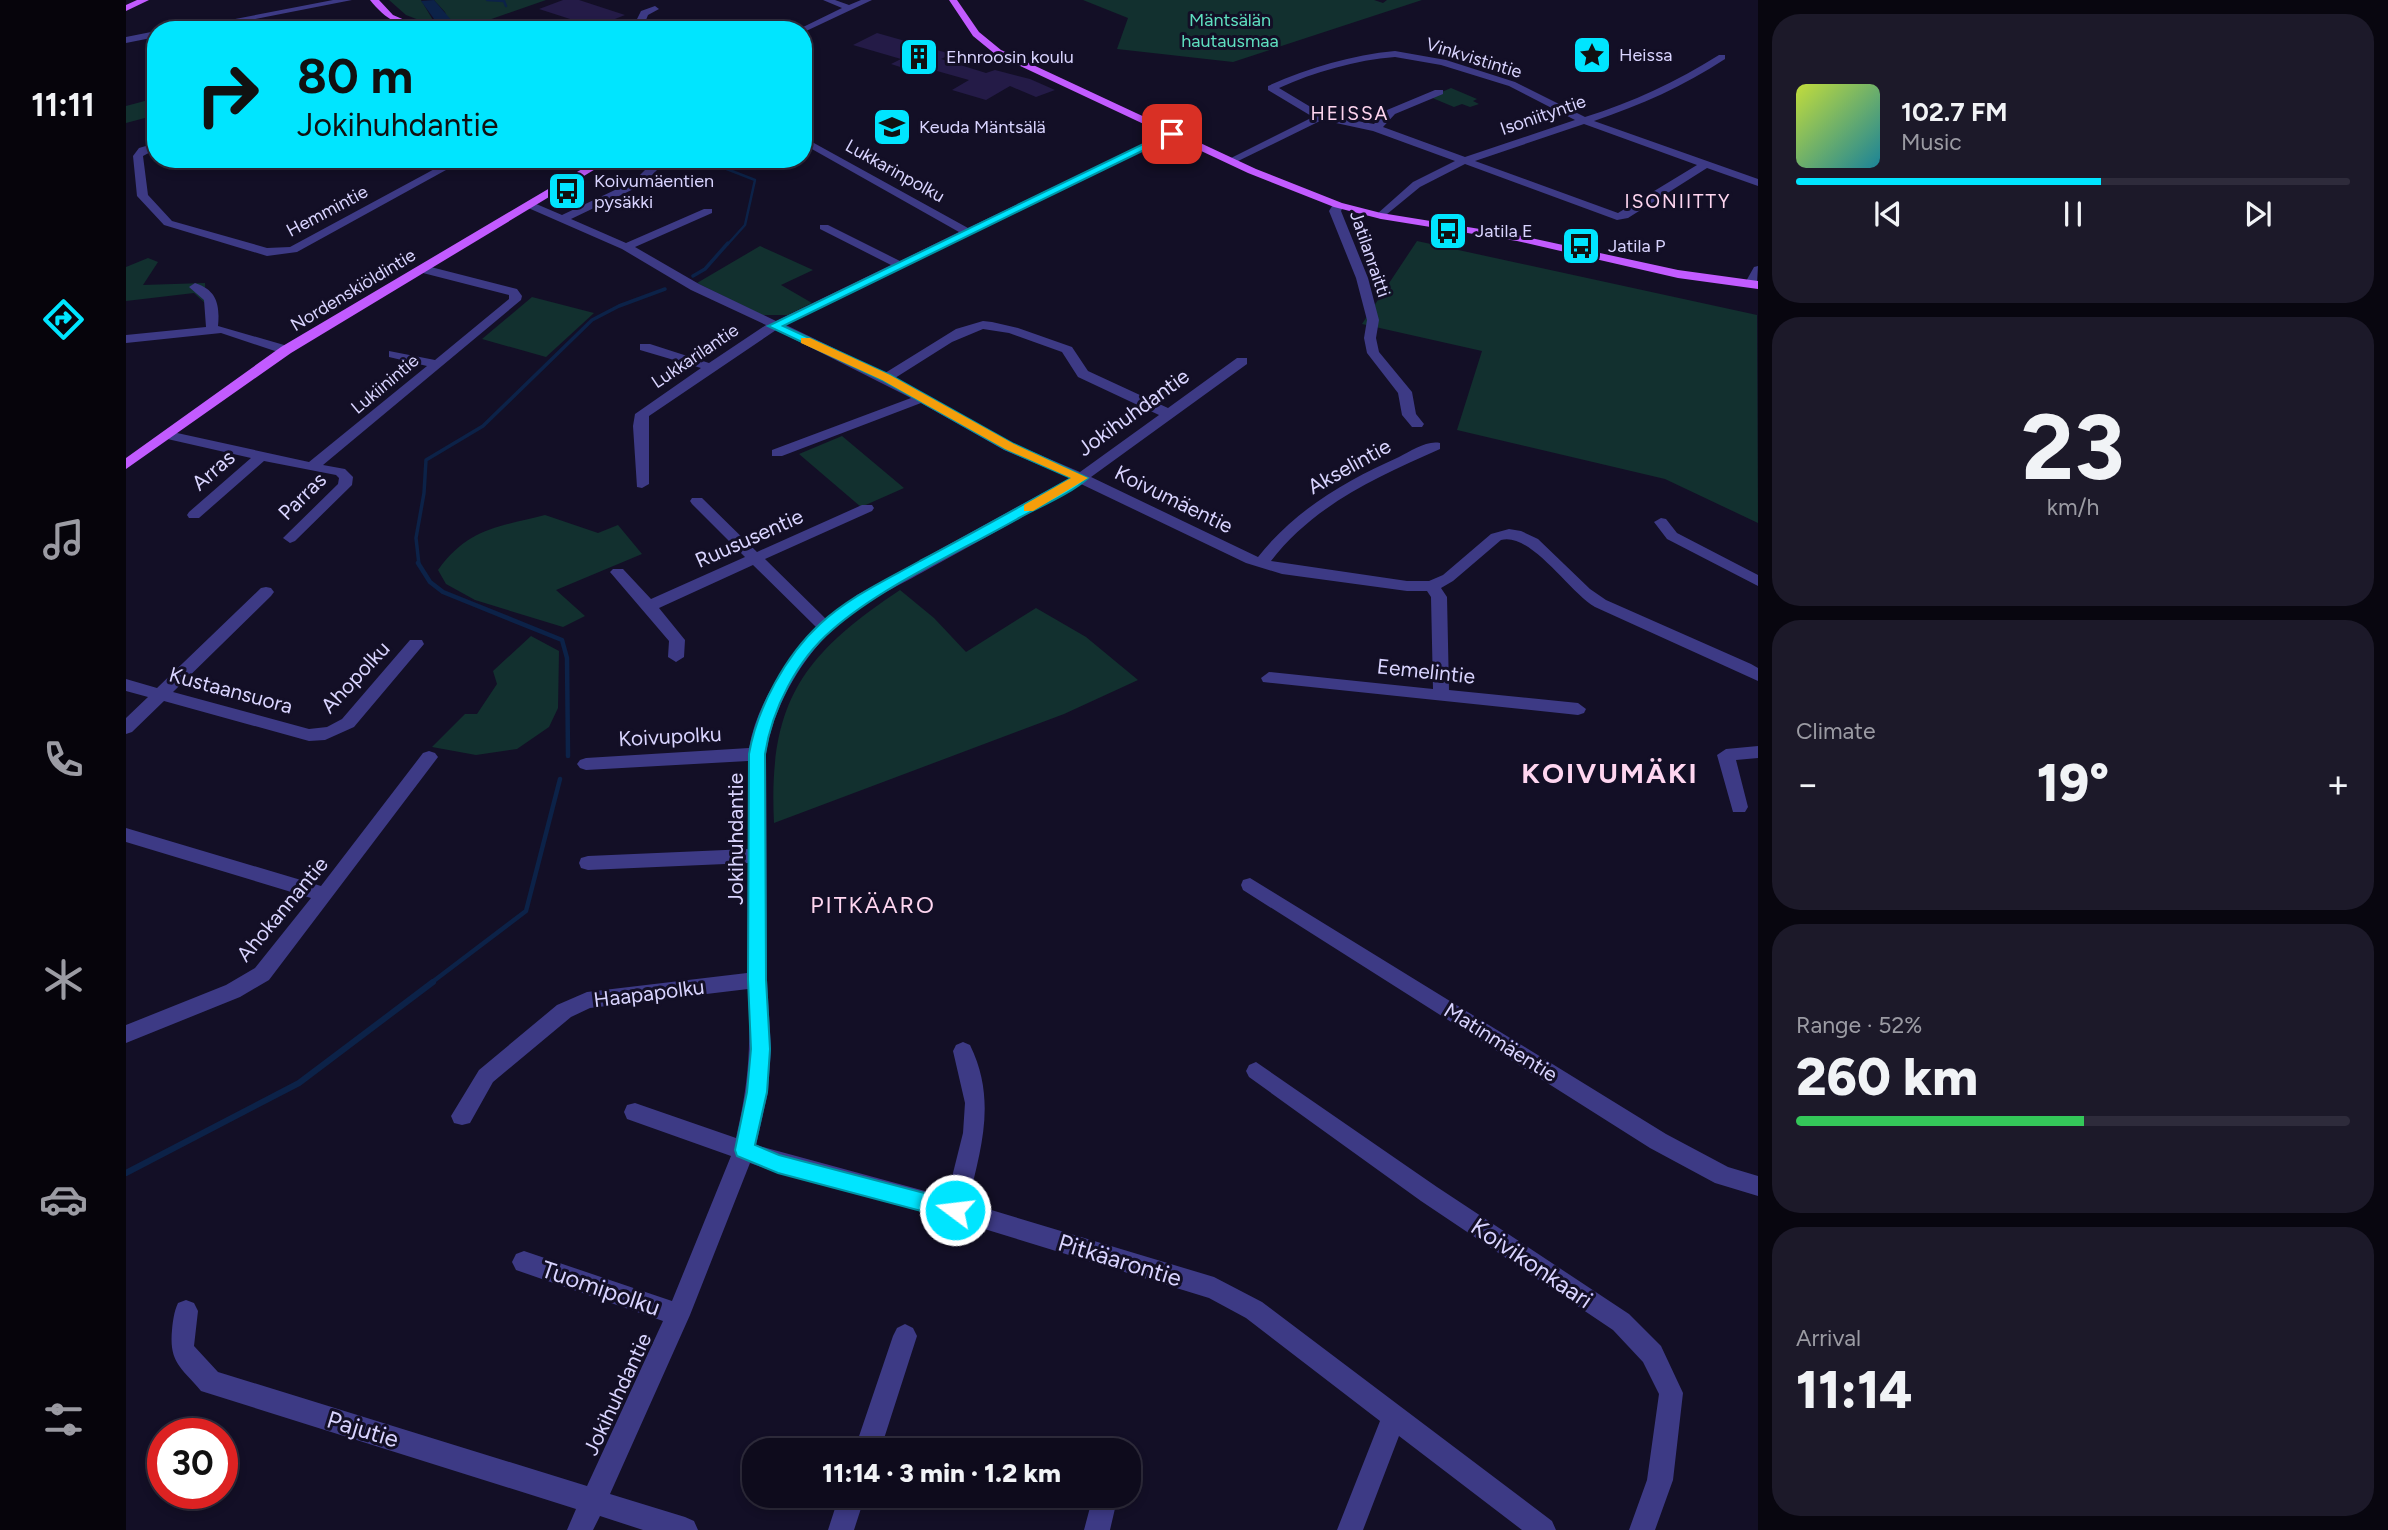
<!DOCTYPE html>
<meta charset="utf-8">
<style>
:root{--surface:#0e0b1c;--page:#1c1929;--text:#f1f3f6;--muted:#9b9ba3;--line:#2e2b3b;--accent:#00e5ff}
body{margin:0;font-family:Figtree,sans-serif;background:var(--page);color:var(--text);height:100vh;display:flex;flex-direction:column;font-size:26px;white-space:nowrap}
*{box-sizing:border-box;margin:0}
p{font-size:23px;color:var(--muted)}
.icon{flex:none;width:38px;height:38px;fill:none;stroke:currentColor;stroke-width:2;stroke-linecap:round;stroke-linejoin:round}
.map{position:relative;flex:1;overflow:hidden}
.drawer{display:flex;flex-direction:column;gap:14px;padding:14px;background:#08060f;width:630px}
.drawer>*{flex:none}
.top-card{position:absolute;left:21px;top:21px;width:665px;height:147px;border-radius:28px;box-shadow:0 4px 10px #0003,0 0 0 2px var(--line);background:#00e5ff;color:#111;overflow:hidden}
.speed{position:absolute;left:21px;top:1418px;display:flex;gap:14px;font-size:35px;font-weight:700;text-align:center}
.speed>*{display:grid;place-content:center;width:91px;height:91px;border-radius:50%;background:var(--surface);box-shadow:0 4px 10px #0003,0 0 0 2px var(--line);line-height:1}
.speed .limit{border:10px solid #d22;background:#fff;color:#111}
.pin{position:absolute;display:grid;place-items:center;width:60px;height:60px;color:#fff;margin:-30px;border-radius:14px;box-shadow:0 4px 10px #0006}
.me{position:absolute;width:77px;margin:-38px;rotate:285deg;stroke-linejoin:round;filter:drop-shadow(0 0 5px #0008)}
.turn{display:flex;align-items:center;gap:24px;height:147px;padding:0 35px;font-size:32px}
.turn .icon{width:91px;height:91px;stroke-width:2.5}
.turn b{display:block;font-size:49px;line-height:60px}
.big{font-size:52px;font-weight:800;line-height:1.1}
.drawer .card{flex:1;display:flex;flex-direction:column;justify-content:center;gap:10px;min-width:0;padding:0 24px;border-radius:28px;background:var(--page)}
.drawer .dial{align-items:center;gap:0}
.dial b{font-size:91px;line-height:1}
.song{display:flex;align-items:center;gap:21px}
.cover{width:84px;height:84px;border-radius:10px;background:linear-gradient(135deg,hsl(70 70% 55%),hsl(190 70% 35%))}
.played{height:7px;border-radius:4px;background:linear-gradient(90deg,var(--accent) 55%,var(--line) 55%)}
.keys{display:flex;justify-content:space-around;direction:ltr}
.heat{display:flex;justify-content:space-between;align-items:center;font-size:38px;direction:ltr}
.charge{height:10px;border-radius:5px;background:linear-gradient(90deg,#34c759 52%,var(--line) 0)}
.trip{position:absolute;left:616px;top:1438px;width:399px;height:70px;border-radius:28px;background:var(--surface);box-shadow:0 4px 10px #0003,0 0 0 2px var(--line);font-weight:800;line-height:70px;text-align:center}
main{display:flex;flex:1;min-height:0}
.tabs{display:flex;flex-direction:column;width:126px;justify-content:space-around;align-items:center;background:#06040b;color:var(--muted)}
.tabs .icon{width:49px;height:49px}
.tabs .selected{color:var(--accent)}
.tabs b{font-size:32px;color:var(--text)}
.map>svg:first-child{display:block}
</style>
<main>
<nav class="tabs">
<b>11:11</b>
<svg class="icon selected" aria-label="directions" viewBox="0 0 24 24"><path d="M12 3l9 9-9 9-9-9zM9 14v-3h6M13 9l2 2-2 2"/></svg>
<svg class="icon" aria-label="music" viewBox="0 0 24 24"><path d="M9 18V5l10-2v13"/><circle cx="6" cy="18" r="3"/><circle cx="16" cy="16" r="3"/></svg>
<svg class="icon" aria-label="phone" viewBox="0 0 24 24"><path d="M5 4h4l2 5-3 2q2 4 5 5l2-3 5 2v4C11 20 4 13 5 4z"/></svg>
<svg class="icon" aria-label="climate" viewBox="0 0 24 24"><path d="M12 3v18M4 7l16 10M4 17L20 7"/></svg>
<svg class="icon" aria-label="car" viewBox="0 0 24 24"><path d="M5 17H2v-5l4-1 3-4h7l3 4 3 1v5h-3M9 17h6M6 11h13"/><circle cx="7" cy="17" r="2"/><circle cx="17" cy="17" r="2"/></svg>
<svg class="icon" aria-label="filters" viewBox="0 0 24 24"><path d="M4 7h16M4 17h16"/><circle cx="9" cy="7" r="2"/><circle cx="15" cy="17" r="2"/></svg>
</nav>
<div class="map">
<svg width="1632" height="1530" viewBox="0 0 1632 1530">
<rect width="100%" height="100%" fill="#130f26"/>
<path fill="#12302f" d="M 263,0 L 295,0 L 311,27 L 280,15 Z
M 308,0 L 420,0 L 354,23 L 368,30 L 325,30 L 319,12 Z
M 957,0 L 1248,0 L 1257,3 L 1261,0 L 1296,0 L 1107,62 L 991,49 L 1002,18 Z
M 1325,88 L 1351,99 L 1347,101 L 1353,104 L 1344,107 L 1336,104 L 1328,107 L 1304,97 Z
M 30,98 L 30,115 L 0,123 L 0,106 Z
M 1291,241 L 1631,315 L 1632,523 L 1539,479 L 1331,430 L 1356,351 L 1236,324 Z
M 634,246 L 687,270 L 655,285 L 686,303 L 662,315 L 636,315 L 571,283 Z
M 22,258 L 32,262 L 17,285 L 79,283 L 80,304 L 68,293 L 0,301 L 0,267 Z
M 406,297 L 468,313 L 420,357 L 356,339 Z
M 716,436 L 778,488 L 735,507 L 673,454 Z
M 419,515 L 472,533 L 492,525 L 516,554 L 430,590 L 459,616 L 437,627 L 349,600 L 320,584 L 312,570 C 342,528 372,527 419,515 Z
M 774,590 L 808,618 L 840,652 L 910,608 L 960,637 L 1012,680 L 938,714 L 648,823 C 642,703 676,655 774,590 Z
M 405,636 L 433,651 L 432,708 L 423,727 L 391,749 L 350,755 L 306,747 L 339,714 L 351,714 L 371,684 L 367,671 Z"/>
<path fill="#0c2248" d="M 308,0 L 326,21 L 325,30 L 308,30 L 311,23 L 295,1 Z"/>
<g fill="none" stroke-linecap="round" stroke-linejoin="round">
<path stroke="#0c2248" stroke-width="2.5" d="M 361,0 L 378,1 L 380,6
M 575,159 L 629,180 L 619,225 L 601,245"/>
<path stroke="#0c2248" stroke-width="3.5" d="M 567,276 L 579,269 L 602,243
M 293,565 L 290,538 L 298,493 L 300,460 L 357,426 L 466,320 L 493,306 L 539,289"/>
<path stroke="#0c2248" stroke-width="4.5" d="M 292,563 L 304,582 L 317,592 L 436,640 L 441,658 L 442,756
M 305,983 L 400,911 L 434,779"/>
<path stroke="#0c2248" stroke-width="6" d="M 0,1173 L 173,1083 L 307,982"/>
</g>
<path fill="#241b47" d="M 437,0 L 453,0 L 499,15 L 469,27 L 413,9 Z
M 751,33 L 825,54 L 815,59 L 860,73 L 869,70 L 904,79 L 929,90 L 910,97 L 884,86 L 860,100 L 826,90 L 843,80 L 811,71 L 802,76 L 765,64 L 775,59 L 727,45 Z"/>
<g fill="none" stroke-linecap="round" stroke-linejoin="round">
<path fill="#3d3a85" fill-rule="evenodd" d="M 207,0 L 226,0 L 73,30 L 52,30 Z
M 697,0 L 709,0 L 723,5 L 735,0 L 746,0 L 678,32 L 671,30 L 716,8 Z
M 529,6 L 533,9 L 522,15 L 518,25 L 520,30 L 511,30 L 508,25 L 515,11 Z
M 30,31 L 30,37 L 0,43 L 0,37 Z
M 1269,51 L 1320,60 L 1389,82 L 1459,117 C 1507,102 1550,82 1593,55 L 1599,55 L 1599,59 C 1558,86 1515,105 1468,121 L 1632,179 L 1632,186 L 1581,168 L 1502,218 L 1491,220 L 1339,164 L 1294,187 L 1255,219 L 1249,216 L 1251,214 L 1287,182 L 1329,161 L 1247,131 L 1196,120 L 1110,162 L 1101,160 L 1187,117 L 1142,90 L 1142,86 C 1181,68 1226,55 1269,51 ZM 1269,57 L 1315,65 L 1383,86 L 1449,120 L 1339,157 L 1257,127 L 1269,114 L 1317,94 L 1317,90 L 1309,90 L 1261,110 L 1248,124 L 1198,115 L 1153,88 C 1188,72 1230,60 1269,57 ZM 1458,124 L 1571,165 L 1492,213 L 1349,161 Z
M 1042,132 L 1051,134 L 660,325 L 759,373 L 830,329 L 857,321 L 866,322 L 892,328 L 946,347 L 962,371 L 1042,408 L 1111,358 L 1121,358 L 1121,364 L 965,477 L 1132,557 C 1169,510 1219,481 1273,457 C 1285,451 1301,440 1314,443 L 1314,449 C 1251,477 1188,505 1145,561 L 1281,581 L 1303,581 L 1317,575 L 1365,534 L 1383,529 L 1395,531 L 1412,539 L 1464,589 L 1480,600 L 1625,664 L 1632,668 L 1632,681 L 1469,607 C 1442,591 1405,532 1375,540 L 1327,581 L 1315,588 L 1321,597 L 1323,690 L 1452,703 L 1460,709 L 1458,713 L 1452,715 L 1137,682 L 1135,678 L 1143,672 L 1307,689 L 1305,597 L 1301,591 L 1281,591 L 1156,574 L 1120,563 L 955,484 C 903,513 850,543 797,572 C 765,590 728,606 703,633 C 671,666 647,709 640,754 L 641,980 L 645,1049 L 642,1092 L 630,1145 L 821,1197 L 837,1133 L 839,1103 L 827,1051 L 830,1045 L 837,1042 L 844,1045 C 871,1100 855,1148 842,1203 L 1088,1277 L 1136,1302 L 1426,1521 L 1430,1530 L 1396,1530 L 1273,1436 L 1237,1530 L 1211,1530 L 1254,1421 L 1120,1318 L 1083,1298 L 829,1220 L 652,1173 L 624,1163 L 564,1315 L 484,1494 L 559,1517 L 568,1521 L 572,1530 L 517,1530 L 474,1516 L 467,1530 L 441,1530 L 450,1509 L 75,1391 C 55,1367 43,1363 46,1330 C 47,1320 48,1312 52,1303 L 60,1300 L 68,1303 L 72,1311 L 68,1346 L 92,1372 L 461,1486 L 537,1321 L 390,1270 L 386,1262 L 390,1254 L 398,1251 L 546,1301 L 605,1156 L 501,1119 L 498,1112 L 501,1105 L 509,1103 L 610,1138 C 623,1082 625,1047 622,989 L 464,1008 L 445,1017 L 367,1082 L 344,1123 L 336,1125 L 328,1123 L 325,1116 L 353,1070 L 431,1005 L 461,992 L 621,973 L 622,863 L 462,870 L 455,868 L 453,863 L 455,858 L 462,856 L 622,849 L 622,761 L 460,770 L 454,768 L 451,764 L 454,760 L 460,758 L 623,748 C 631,703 660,661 690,627 L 627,565 L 533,608 L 559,640 L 558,657 L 550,662 L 542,657 L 543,641 L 484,572 L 487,569 L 497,569 L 525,599 L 619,557 L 566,504 L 564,501 L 566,498 L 576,498 L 631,552 L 736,505 L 746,505 L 748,508 L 746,511 L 639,559 L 700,619 L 731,595 L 944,478 L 878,450 L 795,403 L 656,456 L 646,456 L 646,450 L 785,398 L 650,330 L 523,416 L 523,484 L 516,488 L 511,487 L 507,426 L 509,414 L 575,368 L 514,350 L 514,344 L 524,344 L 583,363 L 640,325 L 565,290 L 496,249 L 400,207 L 400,203 L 408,203 L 436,215 L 508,181 L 529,160 L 537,160 L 537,164 L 516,185 L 445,219 L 500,243 L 578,209 L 586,209 L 586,213 L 509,247 L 573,284 L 650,321 L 765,265 L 694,229 L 694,225 L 702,225 L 774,261 L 833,232 L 677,144 L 677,137 L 842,228 ZM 857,329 L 883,333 L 936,352 L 952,377 L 1033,415 L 954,472 L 888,444 L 769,378 L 826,342 Z
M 30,143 L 30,149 L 17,156 L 22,195 L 46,221 L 141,248 L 164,247 L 327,159 L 340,159 L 171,252 L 141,256 L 38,225 L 11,196 L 7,156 L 13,148 Z
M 1212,202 L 1218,205 L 1215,211 L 1242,278 L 1253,320 L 1250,338 L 1253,352 L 1286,392 L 1290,414 L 1298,424 L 1296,427 L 1286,427 L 1276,415 L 1272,393 L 1241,353 L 1238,338 L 1241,320 L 1230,278 L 1203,211 L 1208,203 Z
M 297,265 L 391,289 L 396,296 L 395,300 L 197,465 L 219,469 L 227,477 L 226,485 L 169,541 L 164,543 L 157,538 L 212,484 L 213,478 L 210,475 L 138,461 L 73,518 L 63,518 L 61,515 L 63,512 L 125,458 L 37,438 L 37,432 L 42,431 L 183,462 L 301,366 L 263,357 L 263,351 L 309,360 L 383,299 L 383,295 L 293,272 L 291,269 Z
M 1632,266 L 1631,283 L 1621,286 L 1619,283 L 1628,267 Z
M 69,283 C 91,290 94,305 92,326 L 165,347 L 165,353 L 155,353 L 95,333 L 0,343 L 0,335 L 80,327 L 78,300 L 63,287 Z
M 1535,518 L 1540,519 L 1551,533 L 1632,575 L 1632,586 L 1541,539 L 1528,522 Z
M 140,587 L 145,588 L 148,592 L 145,596 L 47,692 L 183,729 L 201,727 L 216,719 L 284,640 L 296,640 L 298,644 L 228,727 L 199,740 L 183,741 L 38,701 L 6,732 L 0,734 L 0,718 L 22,697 L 0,691 L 0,679 L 31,688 L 135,588 Z
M 1632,746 L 1632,758 L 1610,760 L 1622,807 L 1619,812 L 1607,812 L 1591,755 L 1600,749 Z
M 303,751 L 309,753 L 312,757 L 309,761 L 143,980 L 114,997 L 0,1043 L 0,1025 L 100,985 L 129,968 L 185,898 L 0,842 L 0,828 L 195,886 L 297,753 Z
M 1124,878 L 1540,1134 L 1602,1167 L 1632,1176 L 1632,1196 L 1589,1183 L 1524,1148 L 1117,890 L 1115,885 L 1117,880 Z
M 1130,1062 L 1311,1187 L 1503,1314 L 1535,1346 L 1557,1393 L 1547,1480 L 1529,1530 L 1503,1530 L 1521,1480 L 1533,1394 L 1517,1362 L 1487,1330 L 1295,1201 L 1123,1077 L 1120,1071 L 1123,1065 Z
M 779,1324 L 787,1328 L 791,1336 L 754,1451 L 728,1451 L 767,1336 L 771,1328 Z
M 713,1496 L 739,1496 L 728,1530 L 702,1530 Z
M 967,1496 L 989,1496 L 991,1500 L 984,1530 L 958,1530 Z"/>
<path fill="#c25bff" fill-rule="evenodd" d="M 11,0 L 23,0 L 0,11 L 0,5 Z
M 244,0 L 253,0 L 267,15 L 302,30 C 277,30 259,19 244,0 Z
M 823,0 L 831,0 L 853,32 L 875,50 L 1130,169 L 1216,203 L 1255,213 L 1391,235 L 1552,270 L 1632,281 L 1632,289 L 1552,278 L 1391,241 L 1255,219 L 1208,207 L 1122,173 L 869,54 L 847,36 Z
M 473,159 L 486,159 L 165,353 L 0,469 L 0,458 L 155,347 Z"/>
</g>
<path fill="#00e5ff" stroke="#0095a6" stroke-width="2" d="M 1042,132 L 1051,134 L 657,326 L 764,375 L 888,444 L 962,478 C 946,493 913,507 893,518 C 835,551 756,586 706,630 C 671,660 646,709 639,754 L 640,980 L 644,1049 L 641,1092 L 629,1145 L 653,1155 L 829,1201 L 836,1203 L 839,1210 L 836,1217 L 829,1220 L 652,1173 L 611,1156 L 609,1150 L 621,1092 L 625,1049 L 622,980 L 623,754 C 631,708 660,655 694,624 C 723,597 760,580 794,561 C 845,534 895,506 945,478 L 879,449 L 756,380 L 642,326 Z"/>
<path fill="#f59e0b" d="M 675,338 L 684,338 L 764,375 L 888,444 L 962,478 L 907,511 L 898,511 L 898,505 L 945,478 L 879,449 L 756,380 L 675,343 Z"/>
<defs>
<symbol id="sight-square" viewBox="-11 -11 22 22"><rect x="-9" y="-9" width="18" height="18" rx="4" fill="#00e5ff" stroke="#130f26"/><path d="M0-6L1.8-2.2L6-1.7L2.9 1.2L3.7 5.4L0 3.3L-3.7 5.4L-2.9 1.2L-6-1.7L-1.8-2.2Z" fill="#111"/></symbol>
<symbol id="building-square" viewBox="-11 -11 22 22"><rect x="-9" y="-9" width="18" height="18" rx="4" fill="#00e5ff" stroke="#130f26"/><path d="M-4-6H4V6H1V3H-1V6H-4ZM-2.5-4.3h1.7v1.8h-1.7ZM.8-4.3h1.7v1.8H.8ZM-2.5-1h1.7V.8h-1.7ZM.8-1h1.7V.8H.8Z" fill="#111"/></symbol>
<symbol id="school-square" viewBox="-11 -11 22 22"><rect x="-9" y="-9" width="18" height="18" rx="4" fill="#00e5ff" stroke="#130f26"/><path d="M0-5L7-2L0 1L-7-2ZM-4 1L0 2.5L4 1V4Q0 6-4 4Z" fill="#111"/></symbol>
<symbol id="bus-square" viewBox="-11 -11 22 22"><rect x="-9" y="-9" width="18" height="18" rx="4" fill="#00e5ff" stroke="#130f26"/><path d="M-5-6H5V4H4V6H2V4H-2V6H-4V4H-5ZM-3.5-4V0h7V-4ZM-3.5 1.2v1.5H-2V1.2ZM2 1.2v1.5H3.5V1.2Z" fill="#111"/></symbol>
</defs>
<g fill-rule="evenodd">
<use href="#sight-square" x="1444" y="33" width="44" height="44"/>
<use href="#building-square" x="771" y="35" width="44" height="44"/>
<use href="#school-square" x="744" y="105" width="44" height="44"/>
<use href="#bus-square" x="419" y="169" width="44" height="44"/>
<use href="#bus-square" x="1300" y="209" width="44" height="44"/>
<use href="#bus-square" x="1433" y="224" width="44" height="44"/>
</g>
<g text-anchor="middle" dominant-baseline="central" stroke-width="6" stroke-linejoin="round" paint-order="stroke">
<g font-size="18" fill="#5fe0c0" stroke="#130f26">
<text x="1104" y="20">Mäntsälän<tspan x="1104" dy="21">hautausmaa</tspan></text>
</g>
<g font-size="18" fill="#d9d4ff" stroke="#130f26" text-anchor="start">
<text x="1493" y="55">Heissa</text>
<text x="820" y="57">Ehnroosin koulu</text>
<text x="793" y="127">Keuda Mäntsälä</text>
<text x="468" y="181">Koivumäentien<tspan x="468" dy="21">pysäkki</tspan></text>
<text x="1349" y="231">Jatila E</text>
<text x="1482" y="246">Jatila P</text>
</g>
<g font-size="18" fill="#d9d4ff" stroke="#130f26">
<text transform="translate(1348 58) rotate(17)">Vinkvistintie</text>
<text transform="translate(1417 115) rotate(-19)">Isoniityntie</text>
<text transform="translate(769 171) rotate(29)">Lukkarinpolku</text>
<text transform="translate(201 211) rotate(-28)">Hemmintie</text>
<text transform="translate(1244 254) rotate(71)">Jatilanraitti</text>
<text transform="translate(227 290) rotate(-31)">Nordenskiöldintie</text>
<text transform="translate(569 356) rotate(-34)">Lukkarilantie</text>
<text transform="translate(259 384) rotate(-40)">Lukiinintie</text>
</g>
<g font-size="19" letter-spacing="2" fill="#ffd6f0" stroke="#130f26">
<text x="1224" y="113">HEISSA</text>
<text x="1552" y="201">ISONIITTY</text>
</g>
<g font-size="21" fill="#d9d4ff" stroke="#130f26">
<text transform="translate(1007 412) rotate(-36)">Jokihuhdantie</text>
<text transform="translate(1223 466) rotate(-29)">Akselintie</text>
<text transform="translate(87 470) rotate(-41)">Arras</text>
<text transform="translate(176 496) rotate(-45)">Parras</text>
<text transform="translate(1048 499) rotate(26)">Koivumäentie</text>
<text transform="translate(623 538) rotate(-24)">Ruususentie</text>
<text transform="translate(1300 671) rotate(6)">Eemelintie</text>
<text transform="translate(229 677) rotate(-47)">Ahopolku</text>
<text transform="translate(105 690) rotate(15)">Kustaansuora</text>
<text transform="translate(544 736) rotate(-3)">Koivupolku</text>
<text transform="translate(609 839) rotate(-90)">Jokihuhdantie</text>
<text transform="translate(156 909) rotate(-50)">Ahokannantie</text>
<text transform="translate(523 993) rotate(-7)">Haapapolku</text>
<text transform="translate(1375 1042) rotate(32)">Matinmäentie</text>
<text transform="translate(491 1394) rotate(-65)">Jokihuhdantie</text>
</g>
<g font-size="23" letter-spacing="2" fill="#ffd6f0" stroke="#130f26">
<text x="747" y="905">PITKÄARO</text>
</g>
<g font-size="24" fill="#d9d4ff" stroke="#130f26">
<text transform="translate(994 1260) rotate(17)">Pitkäarontie</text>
<text transform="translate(1406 1263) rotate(34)">Koivikonkaari</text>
<text transform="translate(475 1288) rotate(19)">Tuomipolku</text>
<text transform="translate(237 1429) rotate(17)">Pajutie</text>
</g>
<g font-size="28" font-weight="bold" letter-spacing="2" fill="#ffd6f0" stroke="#130f26">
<text x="1484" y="773">KOIVUMÄKI</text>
</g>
</g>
</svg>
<div class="speed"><div class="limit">30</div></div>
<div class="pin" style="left:1046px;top:134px;background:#d93025"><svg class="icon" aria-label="arrive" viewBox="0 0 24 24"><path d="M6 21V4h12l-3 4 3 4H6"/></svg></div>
<svg class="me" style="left:829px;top:1210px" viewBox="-20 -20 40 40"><circle r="17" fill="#00e5ff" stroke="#fff" stroke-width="3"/><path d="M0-11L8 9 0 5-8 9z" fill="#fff"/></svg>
<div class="trip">11:14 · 3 min · 1.2 km</div>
<div class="top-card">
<div class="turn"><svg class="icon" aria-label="right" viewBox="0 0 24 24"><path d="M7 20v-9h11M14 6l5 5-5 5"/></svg><div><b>80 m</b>Jokihuhdantie</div></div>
</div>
</div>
<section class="drawer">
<div class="card">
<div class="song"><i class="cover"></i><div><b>102.7 FM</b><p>Music</p></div></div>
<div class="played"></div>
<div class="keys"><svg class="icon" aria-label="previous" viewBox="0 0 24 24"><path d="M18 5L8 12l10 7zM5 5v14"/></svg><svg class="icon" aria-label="pause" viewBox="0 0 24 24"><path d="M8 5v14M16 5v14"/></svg><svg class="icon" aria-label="next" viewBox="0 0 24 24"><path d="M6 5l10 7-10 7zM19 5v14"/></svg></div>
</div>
<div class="card dial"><b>23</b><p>km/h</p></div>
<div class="card"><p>Climate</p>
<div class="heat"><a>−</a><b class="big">19°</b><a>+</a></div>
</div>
<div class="card"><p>Range · 52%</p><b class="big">260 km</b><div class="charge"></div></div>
<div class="card"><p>Arrival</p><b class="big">11:14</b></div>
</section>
</main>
